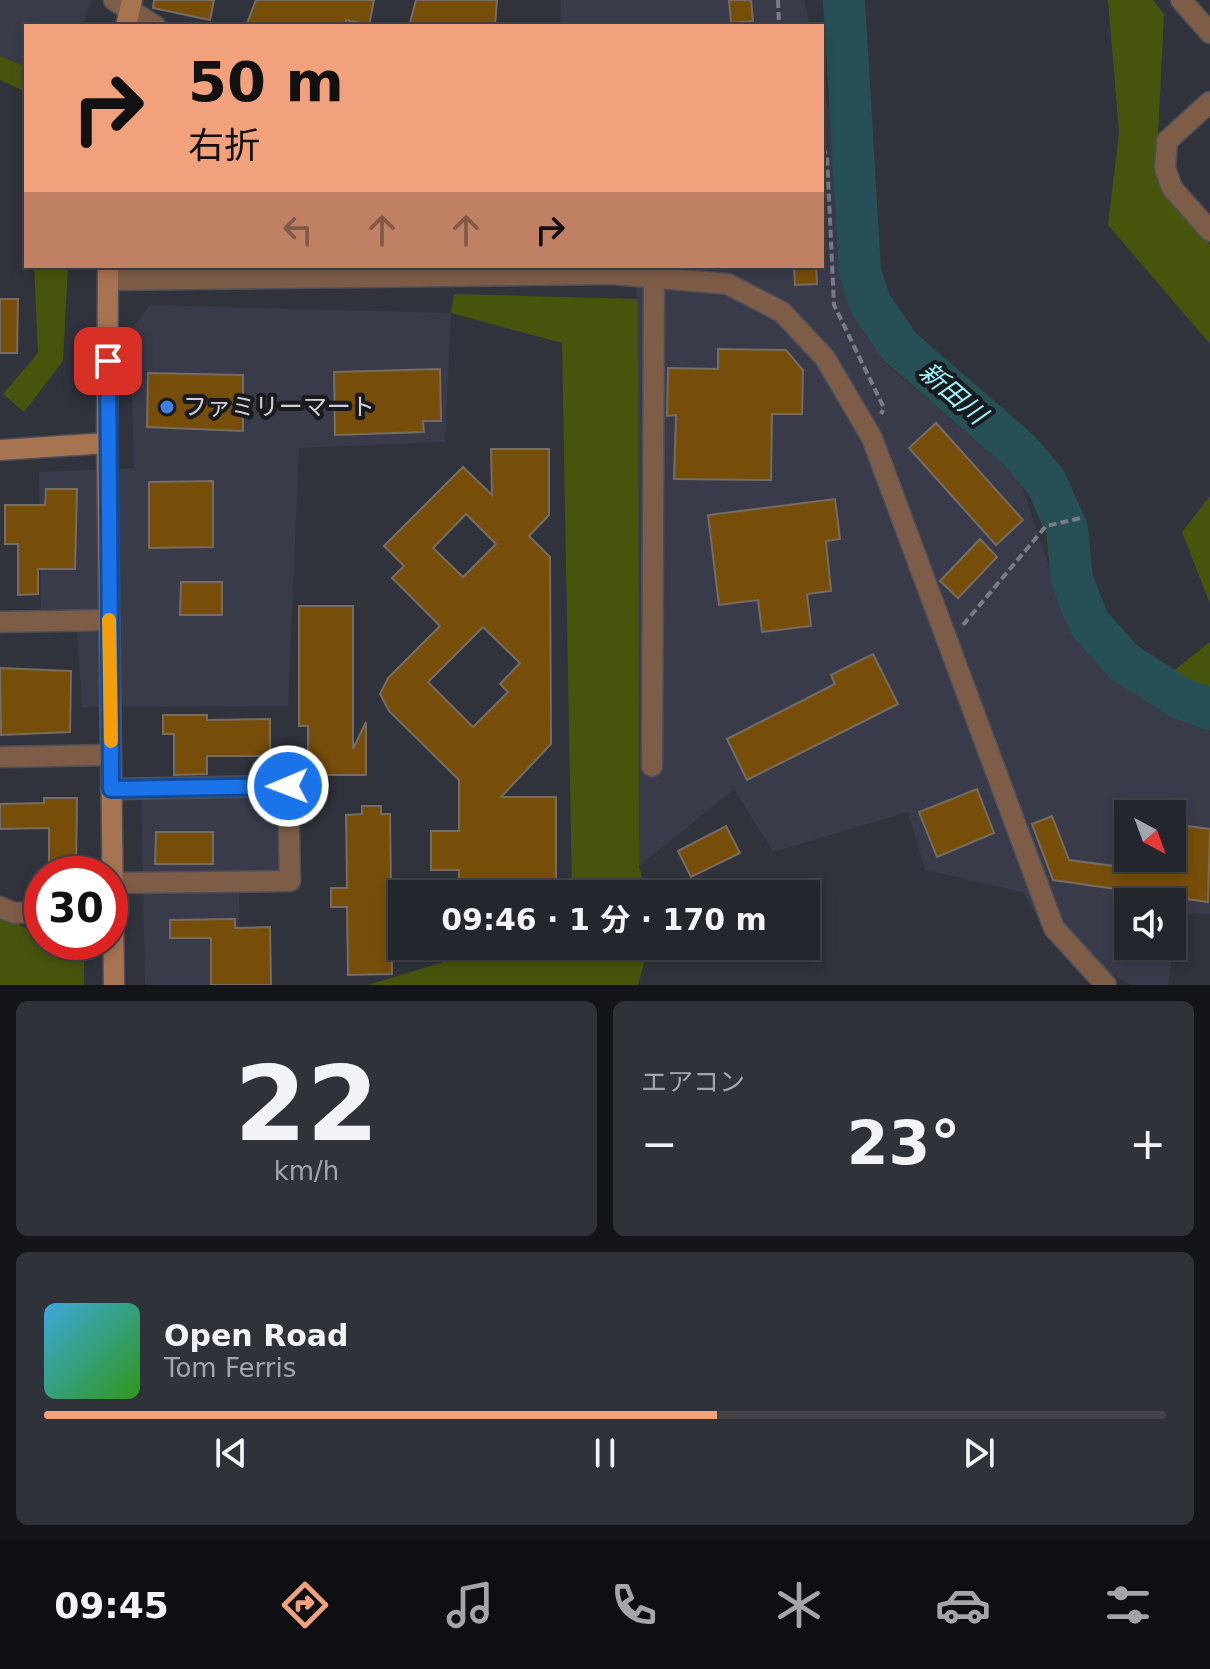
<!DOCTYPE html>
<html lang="ja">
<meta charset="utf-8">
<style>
:root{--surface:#24262d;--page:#303239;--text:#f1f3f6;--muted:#a3a5aa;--line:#414349;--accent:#f1a17c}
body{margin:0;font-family:"DejaVu Sans","Noto Sans JP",sans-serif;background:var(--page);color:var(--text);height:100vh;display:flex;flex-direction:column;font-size:30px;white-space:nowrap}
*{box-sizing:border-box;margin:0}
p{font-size:26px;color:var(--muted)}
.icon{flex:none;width:44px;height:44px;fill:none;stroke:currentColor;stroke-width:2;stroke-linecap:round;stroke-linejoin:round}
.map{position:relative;height:985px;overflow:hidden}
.panel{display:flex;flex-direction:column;gap:16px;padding:16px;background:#141519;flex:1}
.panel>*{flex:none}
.banner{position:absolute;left:24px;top:24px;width:800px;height:244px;border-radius:0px;box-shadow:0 4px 12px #0003,0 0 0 2px var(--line);background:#f1a17c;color:#111;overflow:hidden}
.needle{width:52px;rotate:139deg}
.tools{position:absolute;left:1114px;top:800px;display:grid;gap:16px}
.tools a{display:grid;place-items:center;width:72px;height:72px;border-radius:0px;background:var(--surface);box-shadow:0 4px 12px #0003,0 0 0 2px var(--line);font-size:40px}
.speed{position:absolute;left:24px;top:856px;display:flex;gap:16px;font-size:40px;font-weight:700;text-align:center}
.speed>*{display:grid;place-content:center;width:104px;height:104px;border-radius:50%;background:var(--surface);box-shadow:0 4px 12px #0003,0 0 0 2px var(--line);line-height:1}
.speed .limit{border:12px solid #d22;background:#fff;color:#111}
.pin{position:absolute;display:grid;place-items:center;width:68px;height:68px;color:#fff;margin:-34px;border-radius:16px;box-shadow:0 4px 12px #0006}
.me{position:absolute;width:88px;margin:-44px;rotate:269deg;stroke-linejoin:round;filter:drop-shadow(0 0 6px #0008)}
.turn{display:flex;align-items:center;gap:28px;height:168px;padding:0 32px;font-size:36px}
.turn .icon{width:104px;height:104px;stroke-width:2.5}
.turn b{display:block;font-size:56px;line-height:68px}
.lanes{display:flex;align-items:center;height:76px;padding:0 32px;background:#0003;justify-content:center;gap:40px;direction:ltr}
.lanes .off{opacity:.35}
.big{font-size:60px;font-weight:700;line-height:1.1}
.panel .card{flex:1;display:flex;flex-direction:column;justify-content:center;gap:12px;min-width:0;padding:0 28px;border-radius:12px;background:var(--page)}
.panel .dial{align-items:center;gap:0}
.dial b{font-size:104px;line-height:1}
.song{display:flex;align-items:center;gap:24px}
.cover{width:96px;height:96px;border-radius:12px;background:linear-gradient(135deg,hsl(200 70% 55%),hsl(110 70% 35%))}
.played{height:8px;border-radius:4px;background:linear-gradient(90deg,var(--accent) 60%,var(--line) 60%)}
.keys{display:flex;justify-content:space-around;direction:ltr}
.heat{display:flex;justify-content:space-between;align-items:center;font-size:44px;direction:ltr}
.panel .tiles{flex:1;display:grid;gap:16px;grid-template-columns:1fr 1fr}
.card:last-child{grid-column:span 2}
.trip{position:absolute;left:388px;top:880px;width:432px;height:80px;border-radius:0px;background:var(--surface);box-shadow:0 4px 12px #0003,0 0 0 2px var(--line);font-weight:700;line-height:80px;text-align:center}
.tabs{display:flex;height:128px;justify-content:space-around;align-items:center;background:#0e0f12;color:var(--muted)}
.tabs .icon{width:56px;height:56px}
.tabs .active{color:var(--accent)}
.tabs b{font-size:36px;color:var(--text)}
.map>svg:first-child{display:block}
</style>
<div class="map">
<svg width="1210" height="985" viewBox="0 0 1210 985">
<rect width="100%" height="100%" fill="#30323c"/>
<path fill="#393b4b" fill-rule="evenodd" d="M 0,0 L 91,0 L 82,26 L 26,26 L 26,67 L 0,56 Z
M 561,0 L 804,0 L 810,26 L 560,26 Z
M 822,78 L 837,143 L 853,307 L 885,363 L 1019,477 L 1073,637 L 1139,697 L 1210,726 L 1210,914 L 1178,913 L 1168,985 L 1131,985 L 1050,939 L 1023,892 L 925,870 L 908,812 L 773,852 L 734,789 L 639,866 L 636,266 L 822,266 ZM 1128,814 L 1172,814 L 1172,858 L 1128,858 ZM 1128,902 L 1172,902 L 1172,946 L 1128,946 Z
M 150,305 L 451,313 L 445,442 L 299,448 L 288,706 L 82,707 L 76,613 L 41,613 L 39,472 L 134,468 L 130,331 Z
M 291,779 L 295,887 L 239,891 L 240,985 L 145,985 L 141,786 Z"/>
<path fill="#47550c" d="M 1108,0 L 1153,0 L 1164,14 L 1158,137 L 1160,189 L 1210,245 L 1210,344 L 1108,225 L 1119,132 Z
M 0,56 L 26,67 L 26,92 L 0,80 Z
M 34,266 L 68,266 L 63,361 L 24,412 L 3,394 L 38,353 Z
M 454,294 L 638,299 L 639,866 L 646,894 L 572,894 L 562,343 L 451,313 Z
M 1210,496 L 1210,604 L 1182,532 Z
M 1210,642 L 1210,688 L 1172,672 Z
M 0,917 L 42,935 L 42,942 L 58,942 L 84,953 L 84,985 L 0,985 Z
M 496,946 L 649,946 L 638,985 L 368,985 Z"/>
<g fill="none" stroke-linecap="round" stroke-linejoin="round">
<path stroke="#265055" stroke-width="42" d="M 844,0 L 860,272 L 870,303 L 900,347 L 1020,451 L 1046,482 L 1067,529 L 1072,580 L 1089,623 L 1124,662 L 1180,698 L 1210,709"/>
</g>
<path fill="#774e09" stroke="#756d63" stroke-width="2" fill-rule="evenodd" d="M 154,0 L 214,0 L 210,20 L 153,8 Z
M 256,0 L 374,0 L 369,25 L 346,20 L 345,26 L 246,26 Z
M 416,0 L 497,0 L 495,26 L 423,26 L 410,23 Z
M 729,0 L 751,0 L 753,21 L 731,23 Z
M 794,266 L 816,266 L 817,284 L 795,285 Z
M 0,299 L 18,299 L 17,353 L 0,353 Z
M 718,349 L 786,350 L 803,370 L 802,414 L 772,414 L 771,480 L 674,479 L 676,415 L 667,416 L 668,368 L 718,369 Z
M 440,369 L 441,421 L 423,421 L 424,432 L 335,435 L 334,372 Z
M 148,373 L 243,375 L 243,431 L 147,427 Z
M 936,423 L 1023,520 L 996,545 L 909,448 Z
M 491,449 L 549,449 L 549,515 L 529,536 L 550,557 L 551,744 L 501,797 L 556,797 L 556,894 L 459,894 L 459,870 L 431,870 L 431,831 L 459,831 L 459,780 L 389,711 L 380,694 L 388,678 L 440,626 L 392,578 L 404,566 L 384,546 L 463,467 L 492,495 ZM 466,514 L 496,544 L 463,577 L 433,548 ZM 483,627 L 520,663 L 500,684 L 508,692 L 473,727 L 428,682 Z
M 213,481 L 213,547 L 149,548 L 149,482 Z
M 46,489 L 77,489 L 75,569 L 38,569 L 38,594 L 18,595 L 18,544 L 5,544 L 5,505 L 45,505 Z
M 835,499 L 840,539 L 826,541 L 831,591 L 807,594 L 811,626 L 762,632 L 758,600 L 719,605 L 708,515 Z
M 980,539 L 997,557 L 958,598 L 940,581 Z
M 181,582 L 222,582 L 222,615 L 180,615 Z
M 299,606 L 353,606 L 353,749 L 366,722 L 366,775 L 308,775 L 308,726 L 299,726 Z
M 873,654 L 898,704 L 747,780 L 727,739 L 835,684 L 831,675 Z
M 0,668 L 71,671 L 70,732 L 1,735 Z
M 163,715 L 207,715 L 207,720 L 270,719 L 270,756 L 207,756 L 207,774 L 174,775 L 174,734 L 163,734 Z
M 977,789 L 994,833 L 937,857 L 919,812 Z
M 44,798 L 77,798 L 76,874 L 49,874 L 49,828 L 0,829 L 0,804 L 44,803 Z
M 362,806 L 381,806 L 381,814 L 390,814 L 392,974 L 348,975 L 347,907 L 331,907 L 331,888 L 347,888 L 346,815 L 362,814 Z
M 1052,816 L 1069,860 L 1122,867 L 1123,858 L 1172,858 L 1172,824 L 1210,829 L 1208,902 L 1053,880 L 1032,824 Z
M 726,826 L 740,853 L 691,877 L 678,851 Z
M 156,832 L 213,832 L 213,864 L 155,864 Z
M 235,919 L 235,928 L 270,927 L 271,985 L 211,985 L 211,938 L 170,938 L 170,920 Z"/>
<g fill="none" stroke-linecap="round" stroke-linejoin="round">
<defs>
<path id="street" d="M 114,0 L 155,26
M 1181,0 L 1210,33
M 1210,102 L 1167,141 L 1165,168 L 1172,188 L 1210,231
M 109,280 L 613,274 L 728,284 L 782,312 L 825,358 L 872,438 L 1054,928 L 1106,985
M 0,622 L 109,620
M 0,757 L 111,755
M 652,766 L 654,277
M 111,789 L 288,786 L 290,881 L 112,883
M 0,907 L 14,913 L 42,912"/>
<path id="secondary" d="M 126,26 L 132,0
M 108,266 L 107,443 L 114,985
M 0,450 L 107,443"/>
</defs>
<use href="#street" stroke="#4d4f58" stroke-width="23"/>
<use href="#secondary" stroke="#4d4f58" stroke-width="23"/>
<path stroke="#7a7c85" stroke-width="4" stroke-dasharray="8 4" stroke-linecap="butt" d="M 778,0 L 779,26
M 822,147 L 827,156 L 834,305 L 884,408 L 881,414
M 963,625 L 1046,526 L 1081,518"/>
<use href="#street" stroke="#7d5d48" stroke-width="20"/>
<use href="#secondary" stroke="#a77452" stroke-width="20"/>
</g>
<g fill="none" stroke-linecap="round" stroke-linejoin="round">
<defs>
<path id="route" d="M 108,361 L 111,789 L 288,786"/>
</defs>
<use href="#route" stroke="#114b97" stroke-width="20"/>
<use href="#route" stroke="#1a73e8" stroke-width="14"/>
<path stroke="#f59e0b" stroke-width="14" d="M 109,620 L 111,741"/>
</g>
<circle fill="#3f7fe0" stroke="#191a1e" stroke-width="3" cx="167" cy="407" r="8"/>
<g text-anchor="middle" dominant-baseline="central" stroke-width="8" stroke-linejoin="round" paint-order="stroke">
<g font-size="24" fill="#d0d1d8" stroke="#191a1e" text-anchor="start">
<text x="183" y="407">ファミリーマート</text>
</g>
<g font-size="26" font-style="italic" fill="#97f3fd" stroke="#191a1e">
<text transform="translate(953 393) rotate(41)">新田川</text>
</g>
</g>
</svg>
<div class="tools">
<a><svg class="needle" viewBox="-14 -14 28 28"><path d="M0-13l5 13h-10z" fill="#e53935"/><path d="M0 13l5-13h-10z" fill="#a3a5aa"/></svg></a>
<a><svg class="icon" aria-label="sound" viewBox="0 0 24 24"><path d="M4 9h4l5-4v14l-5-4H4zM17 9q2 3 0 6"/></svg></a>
</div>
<div class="speed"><div class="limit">30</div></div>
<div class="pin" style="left:108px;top:361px;background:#d93025"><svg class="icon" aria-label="arrive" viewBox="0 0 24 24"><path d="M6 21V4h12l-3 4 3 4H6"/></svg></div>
<svg class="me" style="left:288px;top:786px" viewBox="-20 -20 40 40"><circle r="17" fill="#1a73e8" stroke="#fff" stroke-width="3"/><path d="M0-11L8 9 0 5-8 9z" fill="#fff"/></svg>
<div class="trip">09:46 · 1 分 · 170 m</div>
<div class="banner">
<div class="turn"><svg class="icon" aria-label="right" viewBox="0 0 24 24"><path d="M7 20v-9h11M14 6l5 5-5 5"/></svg><div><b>50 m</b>右折</div></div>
<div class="lanes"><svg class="icon off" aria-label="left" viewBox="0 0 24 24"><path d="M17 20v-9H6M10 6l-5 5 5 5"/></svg><svg class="icon off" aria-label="ahead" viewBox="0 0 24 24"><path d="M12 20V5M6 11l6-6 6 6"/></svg><svg class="icon off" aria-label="ahead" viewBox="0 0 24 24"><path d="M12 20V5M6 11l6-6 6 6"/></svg><svg class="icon" aria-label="right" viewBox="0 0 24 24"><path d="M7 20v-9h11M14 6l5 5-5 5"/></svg></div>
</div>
</div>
<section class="panel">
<div class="tiles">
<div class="card dial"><b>22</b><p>km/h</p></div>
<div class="card"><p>エアコン</p>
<div class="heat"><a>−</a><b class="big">23°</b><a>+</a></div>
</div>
<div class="card">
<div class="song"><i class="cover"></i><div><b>Open Road</b><p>Tom Ferris</p></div></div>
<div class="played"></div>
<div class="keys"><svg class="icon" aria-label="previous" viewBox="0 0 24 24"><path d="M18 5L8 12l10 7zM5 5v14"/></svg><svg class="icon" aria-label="pause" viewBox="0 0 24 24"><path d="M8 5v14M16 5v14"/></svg><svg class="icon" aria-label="next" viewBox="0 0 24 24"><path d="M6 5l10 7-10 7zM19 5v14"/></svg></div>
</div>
</div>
</section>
<nav class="tabs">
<b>09:45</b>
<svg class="icon active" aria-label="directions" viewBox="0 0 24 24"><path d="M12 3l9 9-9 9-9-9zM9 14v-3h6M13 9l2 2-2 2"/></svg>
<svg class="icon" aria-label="music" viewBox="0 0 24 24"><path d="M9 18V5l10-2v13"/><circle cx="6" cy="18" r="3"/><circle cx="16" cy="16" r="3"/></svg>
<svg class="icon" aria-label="phone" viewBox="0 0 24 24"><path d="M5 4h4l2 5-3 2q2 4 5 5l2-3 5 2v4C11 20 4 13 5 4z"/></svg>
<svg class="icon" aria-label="climate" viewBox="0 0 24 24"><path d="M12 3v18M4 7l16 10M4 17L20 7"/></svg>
<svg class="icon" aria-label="car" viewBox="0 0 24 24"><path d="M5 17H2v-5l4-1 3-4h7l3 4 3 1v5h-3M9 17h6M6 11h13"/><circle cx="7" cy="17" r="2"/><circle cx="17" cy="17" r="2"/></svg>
<svg class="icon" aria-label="filters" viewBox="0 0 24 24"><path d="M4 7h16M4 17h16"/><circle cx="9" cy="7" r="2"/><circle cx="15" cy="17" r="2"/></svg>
</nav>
